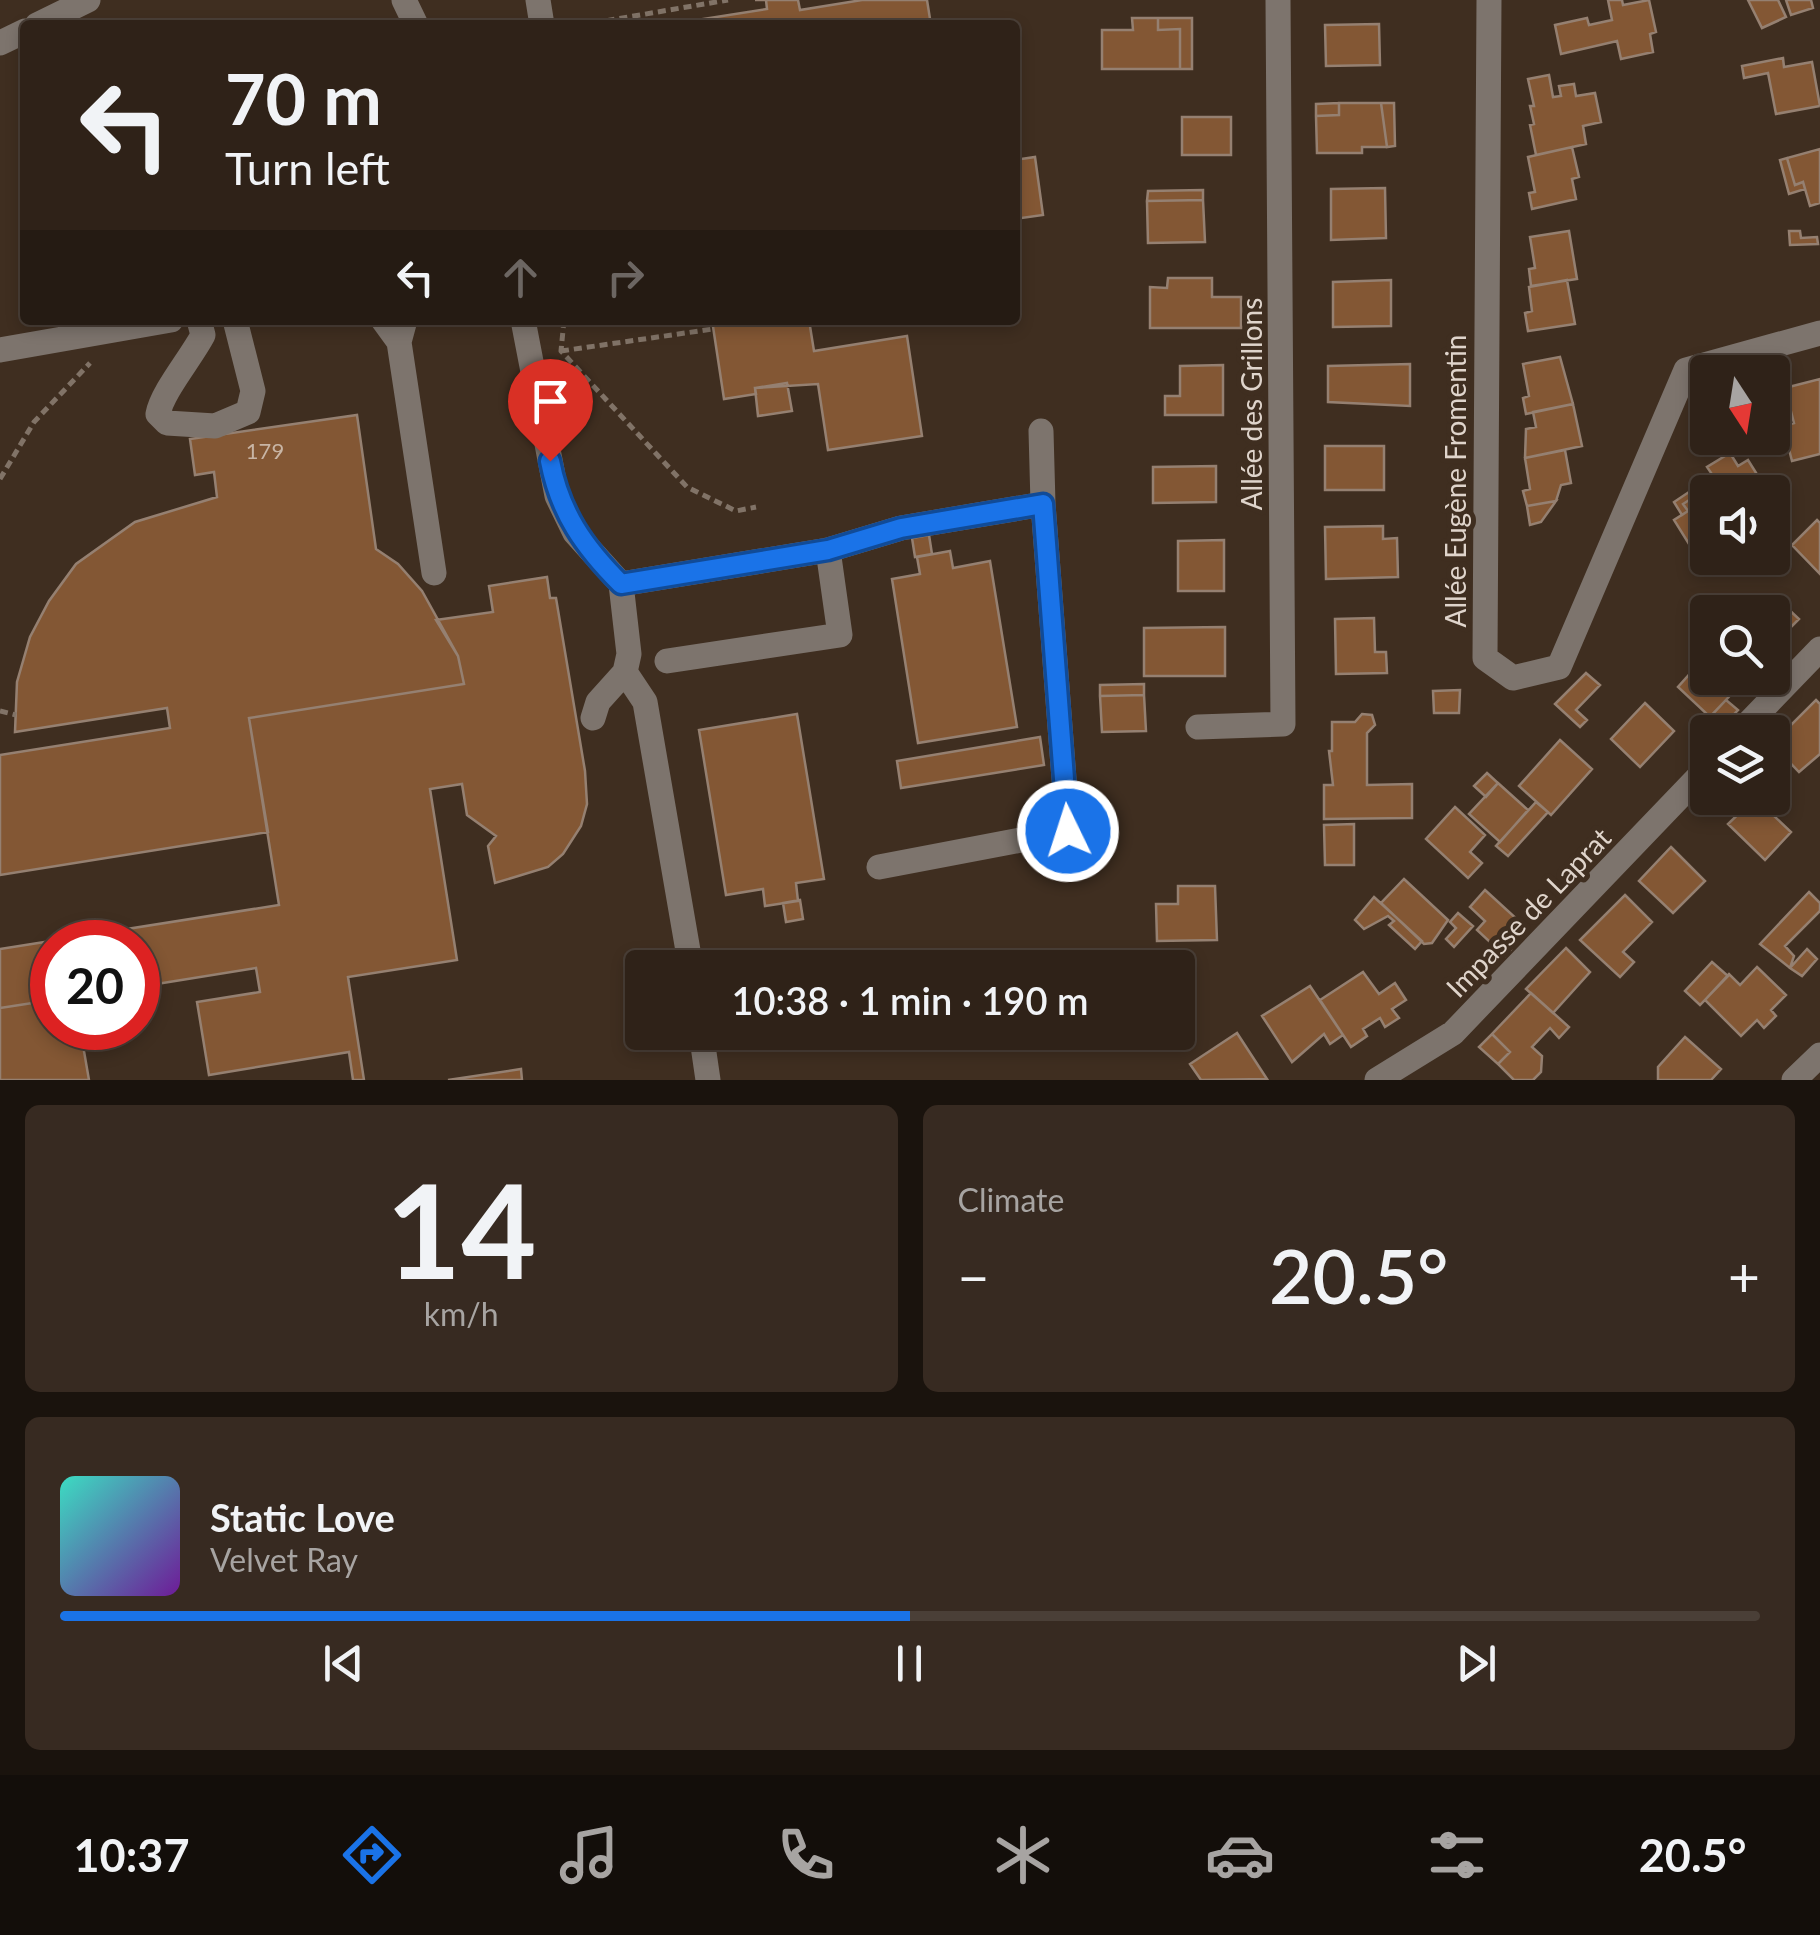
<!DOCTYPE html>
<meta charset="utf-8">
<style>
:root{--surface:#2f2218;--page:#372a21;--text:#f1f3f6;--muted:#a7a4a2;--line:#4a3f37;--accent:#1a73e8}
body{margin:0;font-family:Lato,sans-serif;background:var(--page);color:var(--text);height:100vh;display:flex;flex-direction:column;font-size:38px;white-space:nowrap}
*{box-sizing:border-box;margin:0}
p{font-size:32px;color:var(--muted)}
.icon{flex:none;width:55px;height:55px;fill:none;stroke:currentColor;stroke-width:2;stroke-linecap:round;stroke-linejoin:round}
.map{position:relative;height:1080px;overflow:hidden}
.sheet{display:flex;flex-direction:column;gap:25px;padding:25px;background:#1a130d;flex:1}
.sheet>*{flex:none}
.banner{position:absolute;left:20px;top:20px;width:1000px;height:305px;border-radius:10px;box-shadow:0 5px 15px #0003,0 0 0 2px var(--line);background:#2f2218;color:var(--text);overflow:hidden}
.needle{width:65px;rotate:168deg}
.buttons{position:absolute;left:1690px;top:355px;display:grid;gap:20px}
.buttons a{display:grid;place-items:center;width:100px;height:100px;border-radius:10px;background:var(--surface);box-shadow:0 5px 15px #0003,0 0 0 2px var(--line);font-size:50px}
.speed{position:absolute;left:30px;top:920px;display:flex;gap:20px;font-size:50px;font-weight:700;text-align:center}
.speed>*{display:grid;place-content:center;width:130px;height:130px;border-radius:50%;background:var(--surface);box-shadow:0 5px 15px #0003,0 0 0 2px var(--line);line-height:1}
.speed .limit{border:15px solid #d22;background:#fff;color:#111}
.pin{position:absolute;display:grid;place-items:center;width:85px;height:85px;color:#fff;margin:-102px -42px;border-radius:50% 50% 50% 0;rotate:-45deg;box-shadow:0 0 10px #0007}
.pin .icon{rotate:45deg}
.me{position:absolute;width:110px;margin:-55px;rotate:356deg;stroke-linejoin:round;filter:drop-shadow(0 0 8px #0008)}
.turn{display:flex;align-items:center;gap:35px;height:210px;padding:0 40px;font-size:45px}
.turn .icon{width:130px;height:130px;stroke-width:2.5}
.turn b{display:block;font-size:70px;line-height:85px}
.lanes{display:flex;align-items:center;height:95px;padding:0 40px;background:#0003;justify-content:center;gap:50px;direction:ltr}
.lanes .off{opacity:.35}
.big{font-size:75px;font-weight:600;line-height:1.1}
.sheet .card{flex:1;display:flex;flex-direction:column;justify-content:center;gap:15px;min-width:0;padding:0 35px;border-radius:15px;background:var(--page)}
.sheet .dial{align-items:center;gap:0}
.dial b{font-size:130px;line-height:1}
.song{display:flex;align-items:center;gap:30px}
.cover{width:120px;height:120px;border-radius:15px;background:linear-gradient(135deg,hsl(170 70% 55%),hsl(280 70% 35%))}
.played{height:10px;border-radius:5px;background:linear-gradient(90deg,var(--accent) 50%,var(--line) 50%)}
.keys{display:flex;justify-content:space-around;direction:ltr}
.heat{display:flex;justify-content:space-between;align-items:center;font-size:55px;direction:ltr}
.sheet .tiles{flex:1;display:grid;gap:25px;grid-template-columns:1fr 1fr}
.card:last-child{grid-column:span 2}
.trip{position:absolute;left:625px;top:950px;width:570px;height:100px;border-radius:10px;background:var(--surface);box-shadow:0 5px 15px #0003,0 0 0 2px var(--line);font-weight:600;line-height:100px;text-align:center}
.menu{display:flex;height:160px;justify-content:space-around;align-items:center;background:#130e0a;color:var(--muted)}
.menu .icon{width:70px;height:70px}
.menu .selected{color:var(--accent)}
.menu b{font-size:45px;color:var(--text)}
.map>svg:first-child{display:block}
</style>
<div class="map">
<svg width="1820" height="1080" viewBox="0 0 1820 1080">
<rect width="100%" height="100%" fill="#3f2e20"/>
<path fill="#835734" stroke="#958071" stroke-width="2.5" d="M 755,0 L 798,0 L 800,10 L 862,0 L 927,0 L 931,25 L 665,25 L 767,9 L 766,0 Z
M 1608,0 L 1622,0 L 1623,5 L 1649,0 L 1656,32 L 1650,34 L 1653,52 L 1621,59 L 1617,41 L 1561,54 L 1555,25 L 1587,18 L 1589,25 L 1612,20 Z
M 1748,0 L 1778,0 L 1786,17 L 1762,28 Z
M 1786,0 L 1811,0 L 1813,8 L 1791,15 Z
M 1132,18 L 1158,18 L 1158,30 L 1180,29 L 1180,69 L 1102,69 L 1102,30 L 1133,30 Z
M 1158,18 L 1192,18 L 1192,69 L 1180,69 L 1180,29 L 1158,30 Z
M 1379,24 L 1380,65 L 1326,66 L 1325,25 Z
M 1783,58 L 1784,67 L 1812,62 L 1820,106 L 1776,114 L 1768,73 L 1744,78 L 1742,66 Z
M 1549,75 L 1553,97 L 1561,96 L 1559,86 L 1574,84 L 1576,96 L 1595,93 L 1601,122 L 1583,126 L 1586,144 L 1536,155 L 1530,125 L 1534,124 L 1530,106 L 1534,106 L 1528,79 Z
M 1339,103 L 1339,115 L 1316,116 L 1316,104 Z
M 1339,103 L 1381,103 L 1387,147 L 1362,147 L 1362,153 L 1317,153 L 1316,116 L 1339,115 Z
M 1381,103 L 1394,103 L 1395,146 L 1387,147 Z
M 1182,117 L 1231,117 L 1231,155 L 1182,155 Z
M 1572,147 L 1579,177 L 1572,179 L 1576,199 L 1532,209 L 1529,193 L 1535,192 L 1528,157 Z
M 1820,149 L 1820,203 L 1810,206 L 1803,182 L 1795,185 L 1787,158 Z
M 1035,157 L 1043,215 L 1015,219 L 1015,160 Z
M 1787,158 L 1795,185 L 1803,182 L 1805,189 L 1789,194 L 1780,160 Z
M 1385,188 L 1386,238 L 1331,240 L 1331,189 Z
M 1203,190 L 1203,200 L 1147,201 L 1148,191 Z
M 1203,200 L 1205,242 L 1148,243 L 1147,201 Z
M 1569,231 L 1577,279 L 1531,286 L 1529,269 L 1535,268 L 1530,237 Z
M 1789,231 L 1800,231 L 1801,238 L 1817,237 L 1818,244 L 1790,245 Z
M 1168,278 L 1212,278 L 1212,297 L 1241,297 L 1241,328 L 1150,328 L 1150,287 L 1167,288 Z
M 1391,280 L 1391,326 L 1333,327 L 1333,282 Z
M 1567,280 L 1575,324 L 1528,331 L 1525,313 L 1532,311 L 1529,287 Z
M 712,320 L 809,320 L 814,351 L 907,336 L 922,436 L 828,450 L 818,384 L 755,388 L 756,394 L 724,399 Z
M 1560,357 L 1573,404 L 1526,414 L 1523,398 L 1529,396 L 1523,364 Z
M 1410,364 L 1410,406 L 1328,402 L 1328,366 Z
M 1223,365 L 1223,415 L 1165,415 L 1165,396 L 1180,396 L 1180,366 Z
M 1820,379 L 1820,454 L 1792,461 L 1783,426 L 1794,423 L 1785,388 Z
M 787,383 L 792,411 L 758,416 L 755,388 Z
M 1573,404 L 1582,446 L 1525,458 L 1526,429 L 1536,427 L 1533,412 Z
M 357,415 L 376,549 L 398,564 L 422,591 L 458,656 L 464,684 L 249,718 L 268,832 L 0,875 L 0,755 L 170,728 L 167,708 L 15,732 L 17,682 L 30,637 L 49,601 L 76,564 L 135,522 L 217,497 L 214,472 L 195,475 L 190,439 Z
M 1325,446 L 1384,446 L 1384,490 L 1325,490 Z
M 1565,450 L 1571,483 L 1561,485 L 1556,501 L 1527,506 L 1523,491 L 1530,489 L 1525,458 Z
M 1730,453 L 1738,466 L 1748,460 L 1768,492 L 1724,492 L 1707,467 Z
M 1216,466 L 1216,502 L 1153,503 L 1153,467 Z
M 1713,476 L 1717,482 L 1683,504 L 1688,511 L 1682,515 L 1674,502 Z
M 1717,482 L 1724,492 L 1708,492 L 1708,532 L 1689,544 L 1674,520 L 1688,511 L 1683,504 Z
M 1556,501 L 1541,522 L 1530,525 L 1527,506 Z
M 1817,520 L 1820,523 L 1820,574 L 1792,545 Z
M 1383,526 L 1383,539 L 1397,538 L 1398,577 L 1326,579 L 1325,527 Z
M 929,535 L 932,554 L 915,557 L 912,538 Z
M 1224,540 L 1224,591 L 1178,591 L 1178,541 Z
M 950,551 L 953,568 L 990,561 L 1017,727 L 918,743 L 892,579 L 920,574 L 917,557 Z
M 547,577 L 550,598 L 556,598 L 585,771 L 587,804 L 581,826 L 563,854 L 548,867 L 495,883 L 488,846 L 496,836 L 467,815 L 462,784 L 430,789 L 457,960 L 348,977 L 364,1080 L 353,1080 L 349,1052 L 209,1075 L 197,1002 L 260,992 L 256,968 L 138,987 L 138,942 L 52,942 L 52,1000 L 0,1008 L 0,949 L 279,905 L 249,718 L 464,684 L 458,656 L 436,620 L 493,612 L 489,586 Z
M 1767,604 L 1784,605 L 1799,619 L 1779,639 L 1786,646 L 1772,659 L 1772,612 L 1759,612 Z
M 1374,618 L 1375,652 L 1386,652 L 1387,673 L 1336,674 L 1335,619 Z
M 1225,627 L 1225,676 L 1144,676 L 1144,628 Z
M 1704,658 L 1708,678 L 1725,678 L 1737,688 L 1710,717 L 1678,687 Z
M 1586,673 L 1600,685 L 1576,710 L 1587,720 L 1580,727 L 1555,704 Z
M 1144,684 L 1144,695 L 1100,696 L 1100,685 Z
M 1460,690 L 1459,713 L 1434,713 L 1433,691 Z
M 1144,695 L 1146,731 L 1102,732 L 1100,696 Z
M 1726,700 L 1738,710 L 1717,732 L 1711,732 L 1702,725 Z
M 1816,700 L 1820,704 L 1820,754 L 1799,772 L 1772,744 Z
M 1645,703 L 1674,731 L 1640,767 L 1611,739 Z
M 797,714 L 824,879 L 796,883 L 798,901 L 765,906 L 763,889 L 726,895 L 699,730 Z
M 1362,714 L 1372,715 L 1375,725 L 1367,733 L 1367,785 L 1412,784 L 1412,818 L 1324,819 L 1324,785 L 1333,785 L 1329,751 L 1332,751 L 1332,722 L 1355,722 Z
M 1040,737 L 1044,765 L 901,788 L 897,761 Z
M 1560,740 L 1592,769 L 1551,815 L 1519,786 Z
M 1487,773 L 1498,783 L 1486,797 L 1474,786 Z
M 1498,783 L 1528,810 L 1500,842 L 1469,814 Z
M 1755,798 L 1791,832 L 1765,860 L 1728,824 Z
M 1536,802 L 1548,812 L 1508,856 L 1496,846 Z
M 1455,807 L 1485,835 L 1470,852 L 1482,863 L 1468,878 L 1426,839 Z
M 1354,824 L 1354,865 L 1325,865 L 1324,825 Z
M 1671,847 L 1705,881 L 1673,913 L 1639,881 Z
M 1404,879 L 1448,920 L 1432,943 L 1424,944 L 1381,903 Z
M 1178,886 L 1215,886 L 1217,940 L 1157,941 L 1156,904 L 1178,904 Z
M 1485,890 L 1519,921 L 1506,935 L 1516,944 L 1505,956 L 1477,930 L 1485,921 L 1470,907 Z
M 1809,892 L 1820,903 L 1820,911 L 1785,946 L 1794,956 L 1790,968 L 1760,944 Z
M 1625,895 L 1652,922 L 1623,952 L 1634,962 L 1620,977 L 1580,940 Z
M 1374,897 L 1422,941 L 1415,949 L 1389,925 L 1394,921 L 1388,916 L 1364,929 L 1355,920 Z
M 800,900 L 803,919 L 786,922 L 783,903 Z
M 1458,913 L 1473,926 L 1454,947 L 1446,939 L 1456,928 L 1450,922 Z
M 1566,948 L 1590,972 L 1553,1013 L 1526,989 Z
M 1807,949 L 1817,959 L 1802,976 L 1790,968 Z
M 1712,962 L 1728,976 L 1700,1005 L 1685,991 Z
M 1757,967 L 1786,995 L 1771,1010 L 1776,1016 L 1764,1028 L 1757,1020 L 1741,1036 L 1705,1000 L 1729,974 L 1740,985 Z
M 1363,972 L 1379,994 L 1395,983 L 1406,1000 L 1392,1009 L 1399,1018 L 1385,1027 L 1380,1018 L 1363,1029 L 1367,1036 L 1351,1047 L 1320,1000 Z
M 1310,986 L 1343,1035 L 1330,1044 L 1324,1034 L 1292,1062 L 1262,1016 Z
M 1531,993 L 1569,1027 L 1559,1038 L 1550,1028 L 1532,1047 L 1542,1056 L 1541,1072 L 1533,1080 L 1514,1080 L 1498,1064 L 1510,1052 L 1492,1034 Z
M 52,1000 L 52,1028 L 80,1028 L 89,1080 L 0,1080 L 0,1008 Z
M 1237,1033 L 1267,1079 L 1201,1080 L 1190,1064 Z
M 1492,1034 L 1510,1052 L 1498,1064 L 1479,1047 Z
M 1685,1037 L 1721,1069 L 1711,1080 L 1658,1080 L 1658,1067 Z
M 521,1069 L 522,1080 L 448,1080 Z"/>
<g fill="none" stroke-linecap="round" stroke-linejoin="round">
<path stroke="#817367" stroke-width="5" stroke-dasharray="8 5" stroke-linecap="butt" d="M 581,25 L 728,0
M 564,320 L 561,351 L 687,487 L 736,511 L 756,507
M 561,351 L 713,329
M 0,479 L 34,422 L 90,363
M 0,711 L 16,715"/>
<path stroke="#7d746d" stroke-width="25" d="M 404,0 L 416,25
M 538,0 L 542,25
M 1489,0 L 1485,658 L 1513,678 L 1559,667 L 1686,370 L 1820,333
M 37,25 L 88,0
M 0,43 L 25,31
M 199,320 L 203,335 C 191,358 162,392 158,414 L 167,423 L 215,426 L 248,412 L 253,391 L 235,320
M 383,320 L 399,342 L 405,320
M 523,320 L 557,496 L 575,533 L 621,584 L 629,654 L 625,672 L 598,702 L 593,718
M 399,342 L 434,573
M 0,350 L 171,320
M 621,584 L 828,550 L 901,528 L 1043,504 L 1041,431
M 667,661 L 840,635 L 828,550
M 625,672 L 645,702 L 691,968
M 1198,727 L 1283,724 L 1278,0
M 1740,732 L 1820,649
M 879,867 L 1068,831 L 1043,504
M 701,1032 L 708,1080
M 1377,1080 L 1453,1033 L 1708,767
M 1794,1080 L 1820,1055"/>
</g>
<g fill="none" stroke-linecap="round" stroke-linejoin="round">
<defs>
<path id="route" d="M 550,461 C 560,513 584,547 621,584 L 828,550 L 901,528 L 1043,504 L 1068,831"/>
</defs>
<use href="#route" stroke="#114b97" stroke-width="25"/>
<use href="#route" stroke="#1a73e8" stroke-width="18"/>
</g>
<g text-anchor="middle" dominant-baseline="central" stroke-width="10" stroke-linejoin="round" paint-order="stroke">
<g font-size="22" fill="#c8b5a5">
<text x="265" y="450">179</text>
</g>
<g font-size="28" fill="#dfd4cb" stroke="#3f2e20">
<text transform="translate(1251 404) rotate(-90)">Allée des Grillons</text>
<text transform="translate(1455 481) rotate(-90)">Allée Eugène Fromentin</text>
<text transform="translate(1528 912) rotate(-46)">Impasse de Laprat</text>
</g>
</g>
</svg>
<div class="buttons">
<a><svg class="needle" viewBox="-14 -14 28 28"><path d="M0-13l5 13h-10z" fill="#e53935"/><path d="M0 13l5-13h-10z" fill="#a7a4a2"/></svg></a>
<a><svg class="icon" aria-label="sound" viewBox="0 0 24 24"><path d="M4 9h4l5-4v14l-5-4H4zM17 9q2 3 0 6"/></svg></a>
<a><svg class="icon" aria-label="search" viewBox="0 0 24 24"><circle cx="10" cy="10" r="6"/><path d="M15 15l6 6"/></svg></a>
<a><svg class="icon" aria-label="layers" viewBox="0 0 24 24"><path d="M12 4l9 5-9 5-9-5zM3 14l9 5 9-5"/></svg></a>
</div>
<div class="speed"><div class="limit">20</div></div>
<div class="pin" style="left:550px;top:461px;background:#d93025"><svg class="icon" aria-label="arrive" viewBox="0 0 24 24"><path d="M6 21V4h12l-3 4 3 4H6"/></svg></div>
<svg class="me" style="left:1068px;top:831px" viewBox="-20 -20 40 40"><circle r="17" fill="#1a73e8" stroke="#fff" stroke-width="3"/><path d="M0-11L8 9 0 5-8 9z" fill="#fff"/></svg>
<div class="trip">10:38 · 1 min · 190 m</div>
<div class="banner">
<div class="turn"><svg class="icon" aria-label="left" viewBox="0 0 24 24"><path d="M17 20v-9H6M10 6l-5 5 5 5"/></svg><div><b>70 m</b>Turn left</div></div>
<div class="lanes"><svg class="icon" aria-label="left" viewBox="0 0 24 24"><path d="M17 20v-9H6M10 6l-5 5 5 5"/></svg><svg class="icon off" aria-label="ahead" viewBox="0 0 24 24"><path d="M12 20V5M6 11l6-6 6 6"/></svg><svg class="icon off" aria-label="right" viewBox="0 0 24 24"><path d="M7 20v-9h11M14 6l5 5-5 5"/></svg></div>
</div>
</div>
<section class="sheet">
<div class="tiles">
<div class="card dial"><b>14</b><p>km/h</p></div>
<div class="card"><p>Climate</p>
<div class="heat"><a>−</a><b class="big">20.5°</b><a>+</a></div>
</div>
<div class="card">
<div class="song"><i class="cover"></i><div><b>Static Love</b><p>Velvet Ray</p></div></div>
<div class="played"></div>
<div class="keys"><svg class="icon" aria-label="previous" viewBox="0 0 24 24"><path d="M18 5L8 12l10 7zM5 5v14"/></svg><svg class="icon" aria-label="pause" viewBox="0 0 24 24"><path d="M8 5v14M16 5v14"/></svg><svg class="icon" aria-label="next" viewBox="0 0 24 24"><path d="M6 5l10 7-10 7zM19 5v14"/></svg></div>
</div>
</div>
</section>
<nav class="menu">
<b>10:37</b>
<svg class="icon selected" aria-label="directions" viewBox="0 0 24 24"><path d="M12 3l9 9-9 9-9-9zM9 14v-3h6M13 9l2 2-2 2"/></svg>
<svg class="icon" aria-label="music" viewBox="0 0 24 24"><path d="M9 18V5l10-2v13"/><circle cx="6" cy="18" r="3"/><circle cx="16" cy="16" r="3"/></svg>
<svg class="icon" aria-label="phone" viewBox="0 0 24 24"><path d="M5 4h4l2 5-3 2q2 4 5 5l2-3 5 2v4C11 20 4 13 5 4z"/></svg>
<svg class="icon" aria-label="climate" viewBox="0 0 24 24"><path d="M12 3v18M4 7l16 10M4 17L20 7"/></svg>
<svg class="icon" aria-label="car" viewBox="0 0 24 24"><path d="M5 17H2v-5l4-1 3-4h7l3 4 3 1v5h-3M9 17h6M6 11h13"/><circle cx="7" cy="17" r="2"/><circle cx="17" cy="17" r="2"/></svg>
<svg class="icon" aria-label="filters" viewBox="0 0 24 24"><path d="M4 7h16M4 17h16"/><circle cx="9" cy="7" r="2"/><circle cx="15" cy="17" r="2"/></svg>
<b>20.5°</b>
</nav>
